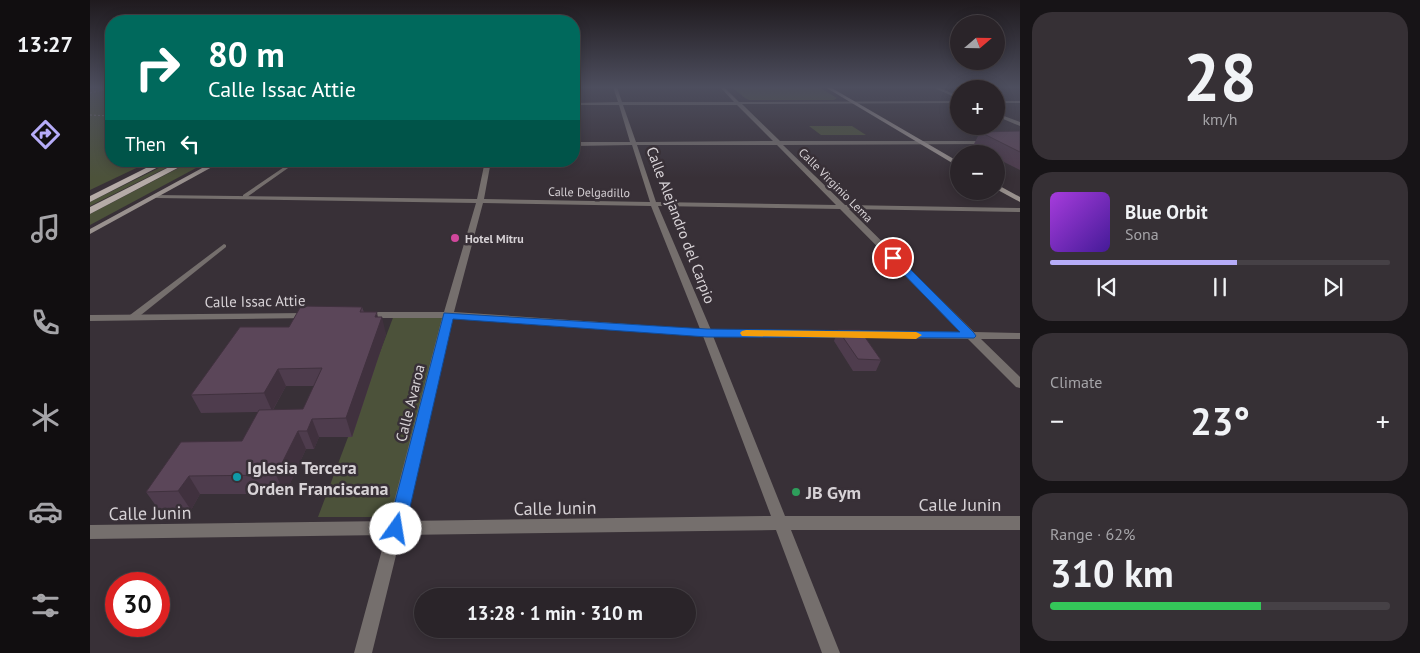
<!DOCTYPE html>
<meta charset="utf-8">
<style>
:root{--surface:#2a2429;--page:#363035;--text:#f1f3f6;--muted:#a5a4a8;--line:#464146;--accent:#b6acf8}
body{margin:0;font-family:"PT Sans",sans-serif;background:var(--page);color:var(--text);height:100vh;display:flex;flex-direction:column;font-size:19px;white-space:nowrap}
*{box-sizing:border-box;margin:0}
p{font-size:16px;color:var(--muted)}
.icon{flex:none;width:28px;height:28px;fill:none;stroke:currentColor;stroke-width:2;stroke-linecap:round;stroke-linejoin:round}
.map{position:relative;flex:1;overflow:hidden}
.side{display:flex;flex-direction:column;gap:12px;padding:12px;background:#171417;width:400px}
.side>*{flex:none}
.top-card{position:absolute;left:15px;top:15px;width:475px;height:152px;border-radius:20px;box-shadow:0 2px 12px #0003,0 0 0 1px var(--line);background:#00695c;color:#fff;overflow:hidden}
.needle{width:32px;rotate:70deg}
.controls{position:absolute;left:860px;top:15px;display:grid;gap:10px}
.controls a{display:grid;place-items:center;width:55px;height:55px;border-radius:50%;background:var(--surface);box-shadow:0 2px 12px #0003,0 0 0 1px var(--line);font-size:25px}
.speed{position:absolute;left:15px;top:572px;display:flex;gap:10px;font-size:25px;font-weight:700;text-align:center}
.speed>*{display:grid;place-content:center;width:65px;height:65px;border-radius:50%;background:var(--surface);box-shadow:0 2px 12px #0003,0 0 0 1px var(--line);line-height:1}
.speed .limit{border:8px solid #d22;background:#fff;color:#111}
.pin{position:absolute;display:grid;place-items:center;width:42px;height:42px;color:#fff;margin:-21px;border:2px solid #fff;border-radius:50%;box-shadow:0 1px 5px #0007}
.me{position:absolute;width:55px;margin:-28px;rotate:13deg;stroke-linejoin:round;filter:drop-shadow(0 0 4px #0008)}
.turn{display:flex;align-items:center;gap:18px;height:105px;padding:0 20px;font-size:22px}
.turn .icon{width:65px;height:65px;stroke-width:2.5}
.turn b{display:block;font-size:35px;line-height:42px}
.then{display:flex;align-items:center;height:48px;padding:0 20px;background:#0003;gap:10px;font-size:19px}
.big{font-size:38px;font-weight:700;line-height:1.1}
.side .widget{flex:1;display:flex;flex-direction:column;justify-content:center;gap:8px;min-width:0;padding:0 18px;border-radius:20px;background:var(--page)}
.side .dial{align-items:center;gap:0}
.dial b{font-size:65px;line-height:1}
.song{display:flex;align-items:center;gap:15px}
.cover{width:60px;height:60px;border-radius:8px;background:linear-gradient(135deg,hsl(280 70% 55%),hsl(260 70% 35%))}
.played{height:5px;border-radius:2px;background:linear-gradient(90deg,var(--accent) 55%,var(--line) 55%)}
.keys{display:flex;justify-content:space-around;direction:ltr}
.heat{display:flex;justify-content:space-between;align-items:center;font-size:28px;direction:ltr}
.charge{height:8px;border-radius:4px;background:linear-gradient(90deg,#34c759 62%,var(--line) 0)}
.trip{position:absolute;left:324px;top:588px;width:282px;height:50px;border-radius:25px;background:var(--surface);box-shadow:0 2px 12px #0003,0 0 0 1px var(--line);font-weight:700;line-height:50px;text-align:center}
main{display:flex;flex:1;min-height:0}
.tabs{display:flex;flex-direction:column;width:90px;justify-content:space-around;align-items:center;background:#110e10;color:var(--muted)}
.tabs .icon{width:35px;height:35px}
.tabs .current{color:var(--accent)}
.tabs b{font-size:22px;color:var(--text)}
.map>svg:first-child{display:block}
</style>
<main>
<nav class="tabs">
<b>13:27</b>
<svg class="icon current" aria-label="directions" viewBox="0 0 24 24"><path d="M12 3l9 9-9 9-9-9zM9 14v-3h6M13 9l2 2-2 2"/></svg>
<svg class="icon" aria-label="music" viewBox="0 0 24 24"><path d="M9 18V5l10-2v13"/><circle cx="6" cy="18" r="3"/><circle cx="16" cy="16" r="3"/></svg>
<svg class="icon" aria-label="phone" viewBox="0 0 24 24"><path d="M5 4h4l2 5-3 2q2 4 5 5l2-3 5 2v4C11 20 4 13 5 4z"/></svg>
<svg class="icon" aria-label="climate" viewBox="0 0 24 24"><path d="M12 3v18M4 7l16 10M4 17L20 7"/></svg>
<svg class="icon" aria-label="car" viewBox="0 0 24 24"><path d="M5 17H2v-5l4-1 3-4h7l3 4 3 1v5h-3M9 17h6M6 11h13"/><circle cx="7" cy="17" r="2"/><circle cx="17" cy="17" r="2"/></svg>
<svg class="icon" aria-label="filters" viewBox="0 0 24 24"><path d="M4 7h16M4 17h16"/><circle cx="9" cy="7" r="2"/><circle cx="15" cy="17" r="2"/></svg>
</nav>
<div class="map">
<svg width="930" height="653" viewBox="0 0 930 653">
<rect width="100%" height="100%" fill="#383037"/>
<path fill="#4c523a" d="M 15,87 L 21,87 L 21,161 L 61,161 L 0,190 L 0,90 Z
M 642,87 L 729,87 L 747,98 L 744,100 L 659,100 L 655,98 Z
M 719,126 L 762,126 L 776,135 L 731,135 Z
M 83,161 L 90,161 L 0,206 L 0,202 Z
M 102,161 L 119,161 L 0,225 L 0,214 Z
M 304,315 L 354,317 L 305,517 L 228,517 Z"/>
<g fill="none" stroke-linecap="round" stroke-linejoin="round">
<path stroke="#756f74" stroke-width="1" stroke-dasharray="2 2" stroke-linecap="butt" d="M 0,93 L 21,88
M 0,115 L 21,116"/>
<path fill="#756f6d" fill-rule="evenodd" d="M 203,161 L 208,161 L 157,197 L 153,197 L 153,195 Z
M 134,244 L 136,245 L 136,247 L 46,319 L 40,319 L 39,317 L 40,315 Z"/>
<path fill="#756f6d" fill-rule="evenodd" d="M 523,87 L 527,87 L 532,102 L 644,102 L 630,87 L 634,87 L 649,102 L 869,101 L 869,103 L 652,104 L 690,141 L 900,141 L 901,142 L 898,144 L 693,145 L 755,205 L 930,208 L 930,212 L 759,209 L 884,332 L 930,333 L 930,339 L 891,339 L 930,377 L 930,388 L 926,387 L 878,339 L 623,336 L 695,516 L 930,516 L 930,530 L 701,530 L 750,653 L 732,653 L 686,530 L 311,535 L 282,653 L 264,653 L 296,535 L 0,539 L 0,525 L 299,521 L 352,318 L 274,318 L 269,315 L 274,312 L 354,312 L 386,203 L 67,198 L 65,197 L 65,195 L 387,199 L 395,161 L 401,161 L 394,199 L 560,202 L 542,145 L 484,146 L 484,142 L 540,142 L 529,105 L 484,105 L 484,103 L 528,102 ZM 533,105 L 647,105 L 683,141 L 546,142 ZM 547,145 L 687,145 L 746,205 L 566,202 ZM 393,203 L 561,206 L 610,329 L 364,312 ZM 568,206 L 750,209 L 872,332 L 621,330 ZM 362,318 L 613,336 L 681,516 L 314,521 Z
M 842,87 L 847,87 L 869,96 L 869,99 Z
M 906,101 L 930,101 L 930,103 L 906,103 Z
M 906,113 L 930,122 L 930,126 L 906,116 Z
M 217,313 L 220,314 L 222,316 L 220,318 L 0,321 L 0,315 Z"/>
<path fill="#99918e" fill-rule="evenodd" d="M 735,87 L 740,87 L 869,162 L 869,167 Z
M 125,161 L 133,161 L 0,234 L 0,229 Z
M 906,184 L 930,197 L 930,202 L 906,189 Z"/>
<path fill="#b5aba7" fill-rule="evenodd" d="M 70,161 L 80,161 L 0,202 L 0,196 Z
M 91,161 L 101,161 L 0,214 L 0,207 Z"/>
</g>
<path fill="#4e3c4d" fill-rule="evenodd" d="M 930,131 L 930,170 L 906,158 L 906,154 L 898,154 L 883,146 L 890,132 Z
M 272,307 L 274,312 L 288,317 L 296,334 L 262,437 L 229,437 L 224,449 L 216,449 L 195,494 L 110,494 L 101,510 L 69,510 L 56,492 L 152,441 L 168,412 L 111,413 L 101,395 ZM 196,386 L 224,386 L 213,409 L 183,410 Z
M 748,330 L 791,360 L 786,371 L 763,371 L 744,341 Z"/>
<path fill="#40313e" d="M 287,312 L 289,324 L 292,317 L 296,334 L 262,437 L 256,418 Z
M 188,369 L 196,386 L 182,411 L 174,393 Z
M 222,419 L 229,437 L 224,449 L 217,431 Z
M 208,431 L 216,449 L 195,494 L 186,475 Z
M 99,476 L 110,494 L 101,510 L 88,491 Z"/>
<path fill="#5b4659" stroke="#40313e" d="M 930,131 L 930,152 L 890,132 Z
M 211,306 L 272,307 L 270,312 L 287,312 L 285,317 L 292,317 L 256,418 L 222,419 L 217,431 L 208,431 L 186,475 L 99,476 L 88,491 L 56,492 L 91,442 L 152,441 L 169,410 L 213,409 L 232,368 L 188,369 L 174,393 L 101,395 L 150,327 L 199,327 Z
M 748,330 L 770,330 L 791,360 L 768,359 Z"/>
<linearGradient id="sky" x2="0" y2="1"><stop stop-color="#1f1a1e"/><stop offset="0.49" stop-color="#4d4e5e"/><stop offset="1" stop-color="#4d4e5e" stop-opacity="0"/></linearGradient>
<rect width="930" height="178" fill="url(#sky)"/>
<path fill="#1a73e8" stroke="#114b97" d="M 803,255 L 807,256 L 884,333 L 886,336 L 884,338 L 617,337 L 363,319 L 315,529 L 312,535 L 306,537 L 300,535 L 298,529 L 354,313 L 617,329 L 870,332 L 800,260 L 800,256 Z"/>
<path fill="#f59e0b" d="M 656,330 L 826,332 L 832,335 L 826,339 L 652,336 L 650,333 L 652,331 Z"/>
<circle fill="#d1479c" stroke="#383037" stroke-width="2" cx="365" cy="238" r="5"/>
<circle fill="#0f9aa8" stroke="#383037" stroke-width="2" cx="147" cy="477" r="5"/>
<circle fill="#2e9e5b" stroke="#383037" stroke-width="2" cx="706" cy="492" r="5"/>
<g text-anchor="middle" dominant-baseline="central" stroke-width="5" stroke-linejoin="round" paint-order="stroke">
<g font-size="12" fill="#d7d2d6" stroke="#383037">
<text transform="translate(746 185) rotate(45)">Calle Virginio Lema</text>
<text transform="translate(499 192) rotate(1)">Calle Delgadillo</text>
</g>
<g font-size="12" font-weight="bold" fill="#d7d2d6" stroke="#383037" text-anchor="start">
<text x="375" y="238">Hotel Mitru</text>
</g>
<g font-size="15" fill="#d7d2d6" stroke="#383037">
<text transform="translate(591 225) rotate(69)">Calle Alejandro del Carpio</text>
<text transform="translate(165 301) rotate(-1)">Calle Issac Attie</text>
<text transform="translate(320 403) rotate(-76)">Calle Avaroa</text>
</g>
<g font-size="18" font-weight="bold" fill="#d7d2d6" stroke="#383037" text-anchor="start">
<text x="157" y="467">Iglesia Tercera<tspan x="157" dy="21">Orden Franciscana</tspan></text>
<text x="716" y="492">JB Gym</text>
</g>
<g font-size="18" fill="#d7d2d6" stroke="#383037">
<text x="870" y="504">Calle Junin</text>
<text transform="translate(465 508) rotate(-1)">Calle Junin</text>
<text transform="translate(60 513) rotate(-1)">Calle Junin</text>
</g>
</g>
</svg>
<div class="controls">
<a><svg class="needle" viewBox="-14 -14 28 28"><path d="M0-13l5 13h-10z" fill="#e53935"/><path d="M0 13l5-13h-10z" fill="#a5a4a8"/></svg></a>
<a>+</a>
<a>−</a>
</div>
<div class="speed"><div class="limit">30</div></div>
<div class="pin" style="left:803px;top:258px;background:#d93025"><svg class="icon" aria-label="arrive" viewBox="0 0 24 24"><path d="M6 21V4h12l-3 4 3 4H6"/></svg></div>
<svg class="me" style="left:306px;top:529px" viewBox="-20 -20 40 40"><circle r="19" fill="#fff"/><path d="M0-13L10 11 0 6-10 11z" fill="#1a73e8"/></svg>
<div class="trip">13:28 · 1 min · 310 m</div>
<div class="top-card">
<div class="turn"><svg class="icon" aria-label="right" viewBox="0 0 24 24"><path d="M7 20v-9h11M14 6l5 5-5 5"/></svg><div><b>80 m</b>Calle Issac Attie</div></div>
<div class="then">Then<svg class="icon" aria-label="left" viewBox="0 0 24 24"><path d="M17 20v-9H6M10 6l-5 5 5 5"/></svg></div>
</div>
</div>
<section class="side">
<div class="widget dial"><b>28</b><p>km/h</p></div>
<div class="widget">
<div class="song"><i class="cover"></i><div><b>Blue Orbit</b><p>Sona</p></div></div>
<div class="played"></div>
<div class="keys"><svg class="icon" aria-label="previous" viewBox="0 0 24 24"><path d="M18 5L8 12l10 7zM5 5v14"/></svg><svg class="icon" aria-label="pause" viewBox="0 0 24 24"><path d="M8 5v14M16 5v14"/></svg><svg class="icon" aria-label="next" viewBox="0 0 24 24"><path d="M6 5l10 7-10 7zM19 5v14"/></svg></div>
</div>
<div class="widget"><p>Climate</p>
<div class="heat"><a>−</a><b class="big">23°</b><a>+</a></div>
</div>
<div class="widget"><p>Range · 62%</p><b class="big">310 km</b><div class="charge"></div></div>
</section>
</main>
